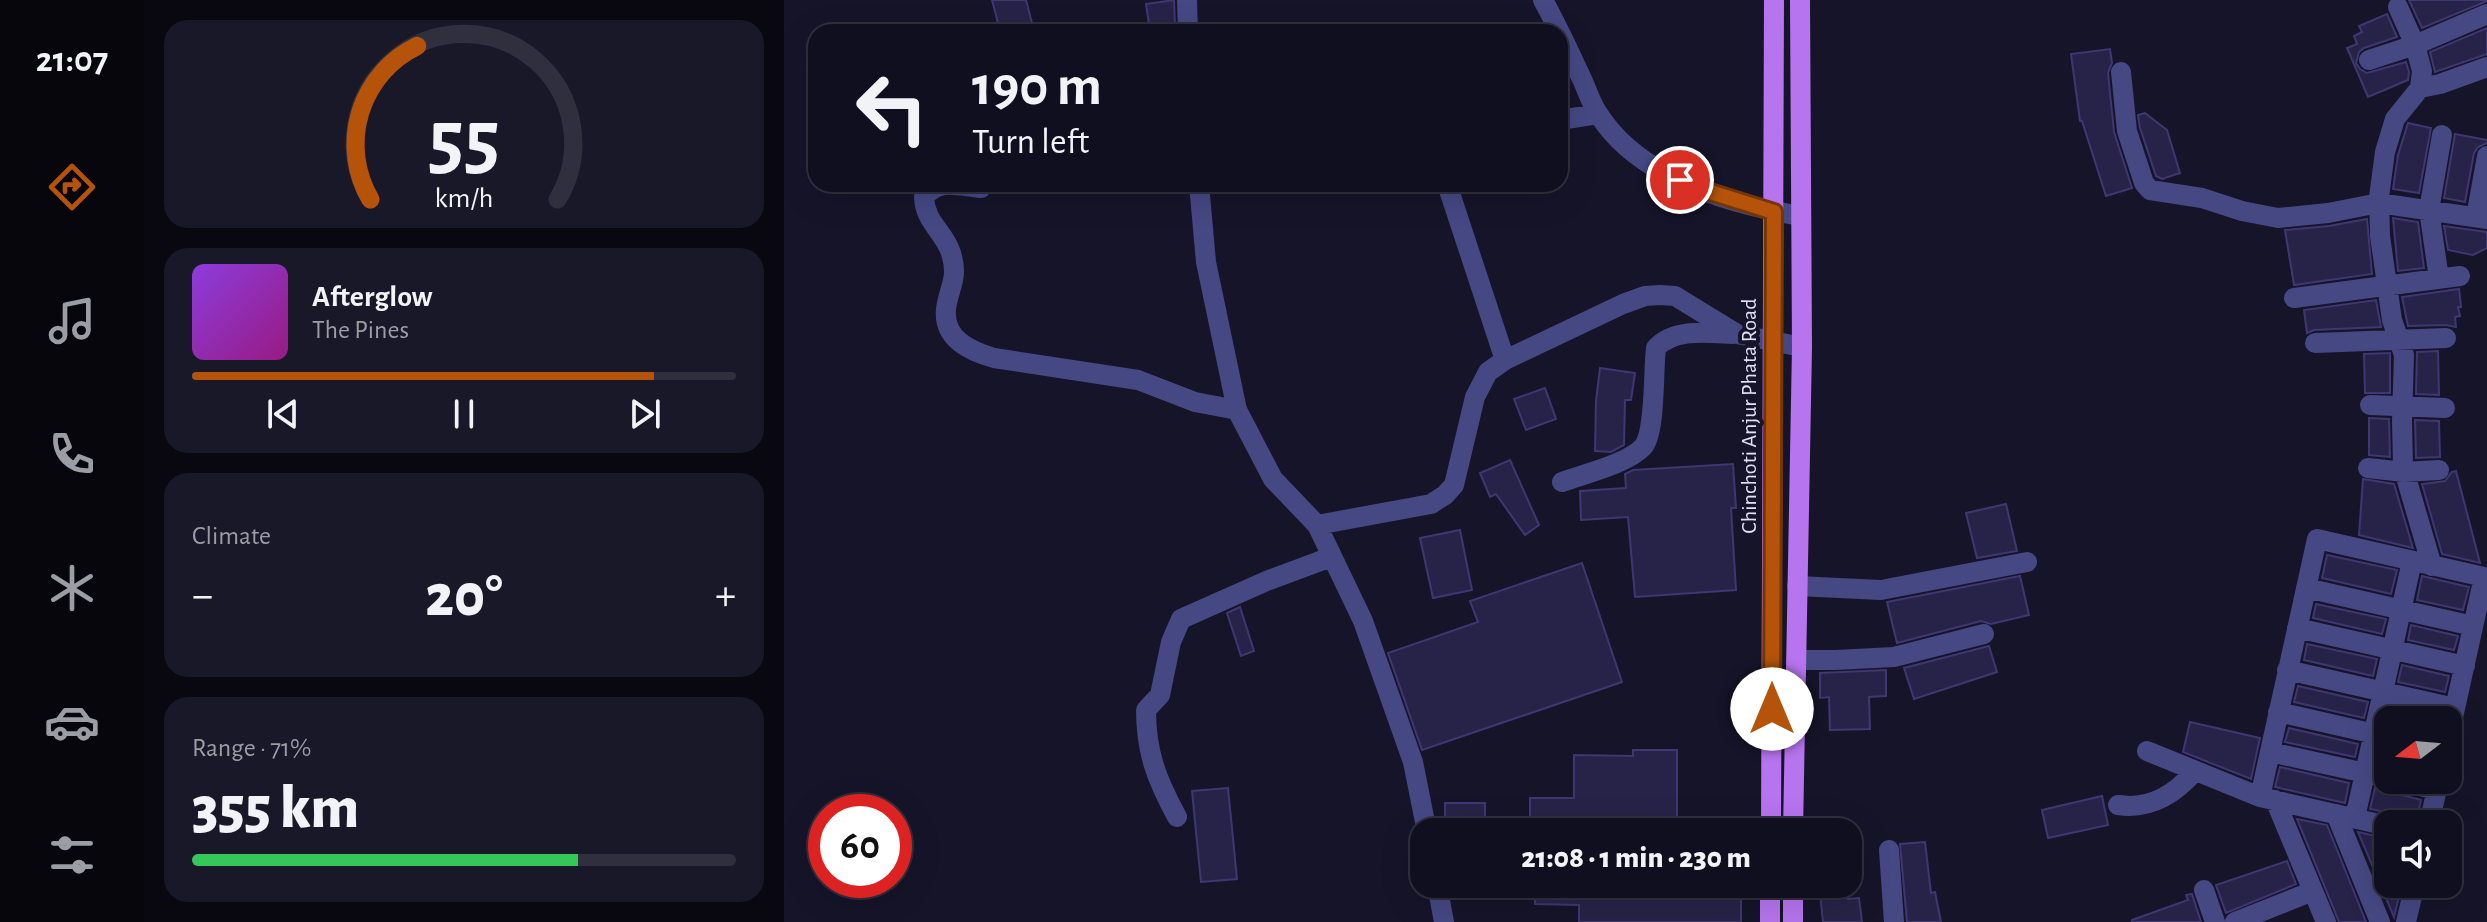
<!DOCTYPE html>
<meta charset="utf-8">
<style>
:root{--surface:#100f1f;--page:#191828;--text:#f1f3f6;--muted:#9c9ca4;--line:#302f3d;--accent:#b45309}
body{margin:0;font-family:"Alegreya Sans",sans-serif;background:var(--page);color:var(--text);height:100vh;display:flex;flex-direction:column;font-size:30px;white-space:nowrap}
*{box-sizing:border-box;margin:0}
p{font-size:26px;color:var(--muted)}
.icon{flex:none;width:44px;height:44px;fill:none;stroke:currentColor;stroke-width:2;stroke-linecap:round;stroke-linejoin:round}
.map{position:relative;flex:1;overflow:hidden}
.drawer{display:flex;flex-direction:column;gap:20px;padding:20px;background:#090811;width:640px}
.drawer>*{flex:none}
.banner{position:absolute;left:24px;top:24px;width:760px;height:168px;border-radius:24px;box-shadow:0 8px 32px #0002,0 0 0 2px var(--line);background:#100f1f;color:var(--text);overflow:hidden}
.needle{width:52px;rotate:254deg}
.tools{position:absolute;left:1590px;top:706px;display:grid;gap:16px}
.tools a{display:grid;place-items:center;width:88px;height:88px;border-radius:16px;background:var(--surface);box-shadow:0 8px 32px #0002,0 0 0 2px var(--line);font-size:40px}
.speed{position:absolute;left:24px;top:794px;display:flex;gap:16px;font-size:40px;font-weight:700;text-align:center}
.speed>*{display:grid;place-content:center;width:104px;height:104px;border-radius:50%;background:var(--surface);box-shadow:0 8px 32px #0002,0 0 0 2px var(--line);line-height:1}
.speed .limit{border:12px solid #d22;background:#fff;color:#111}
.pin{position:absolute;display:grid;place-items:center;width:68px;height:68px;color:#fff;margin:-34px;border:4px solid #fff;border-radius:50%;box-shadow:0 2px 8px #0007}
.me{position:absolute;width:88px;margin:-44px;rotate:0deg;stroke-linejoin:round;filter:drop-shadow(0 0 6px #0008)}
.turn{display:flex;align-items:center;gap:28px;height:168px;padding:0 32px;font-size:36px}
.turn .icon{width:104px;height:104px;stroke-width:2.5}
.turn b{display:block;font-size:56px;line-height:68px}
.big{font-size:60px;font-weight:800;line-height:1.1}
.drawer .card{flex:1;display:flex;flex-direction:column;justify-content:center;gap:12px;min-width:0;padding:0 28px;border-radius:24px;background:var(--page)}
.drawer .dial{align-items:center;gap:0}
.dial svg{height:208px;overflow:visible;fill:none;stroke:var(--line);stroke-width:7;stroke-linecap:round;text-anchor:middle}
.dial text{fill:var(--text);stroke:none}
.song{display:flex;align-items:center;gap:24px}
.cover{width:96px;height:96px;border-radius:12px;background:linear-gradient(135deg,hsl(270 70% 55%),hsl(310 70% 35%))}
.played{height:8px;border-radius:4px;background:linear-gradient(90deg,var(--accent) 85%,var(--line) 85%)}
.keys{display:flex;justify-content:space-around;direction:ltr}
.heat{display:flex;justify-content:space-between;align-items:center;font-size:44px;direction:ltr}
.charge{height:12px;border-radius:6px;background:linear-gradient(90deg,#34c759 71%,var(--line) 0)}
.trip{position:absolute;left:626px;top:818px;width:452px;height:80px;border-radius:24px;background:var(--surface);box-shadow:0 8px 32px #0002,0 0 0 2px var(--line);font-weight:800;line-height:80px;text-align:center}
main{display:flex;flex:1;min-height:0}
.tabs{display:flex;flex-direction:column;width:144px;justify-content:space-around;align-items:center;background:#06060c;color:var(--muted)}
.tabs .icon{width:56px;height:56px}
.tabs .on{color:var(--accent)}
.tabs b{font-size:36px;color:var(--text)}
.map>svg:first-child{display:block}
</style>
<main>
<nav class="tabs">
<b>21:07</b>
<svg class="icon on" aria-label="directions" viewBox="0 0 24 24"><path d="M12 3l9 9-9 9-9-9zM9 14v-3h6M13 9l2 2-2 2"/></svg>
<svg class="icon" aria-label="music" viewBox="0 0 24 24"><path d="M9 18V5l10-2v13"/><circle cx="6" cy="18" r="3"/><circle cx="16" cy="16" r="3"/></svg>
<svg class="icon" aria-label="phone" viewBox="0 0 24 24"><path d="M5 4h4l2 5-3 2q2 4 5 5l2-3 5 2v4C11 20 4 13 5 4z"/></svg>
<svg class="icon" aria-label="climate" viewBox="0 0 24 24"><path d="M12 3v18M4 7l16 10M4 17L20 7"/></svg>
<svg class="icon" aria-label="car" viewBox="0 0 24 24"><path d="M5 17H2v-5l4-1 3-4h7l3 4 3 1v5h-3M9 17h6M6 11h13"/><circle cx="7" cy="17" r="2"/><circle cx="17" cy="17" r="2"/></svg>
<svg class="icon" aria-label="filters" viewBox="0 0 24 24"><path d="M4 7h16M4 17h16"/><circle cx="9" cy="7" r="2"/><circle cx="15" cy="17" r="2"/></svg>
</nav>
<section class="drawer">
<div class="card dial"><svg viewBox="0 0 100 80">
<path d="M14 69A42 42 0 1 1 86 69"/>
<path d="M14 69A42 42 0 0 1 32 10" stroke="#b45309"/>
<text x="50" y="56" font-size="32" font-weight="700">55</text>
<text x="50" y="72" font-size="11">km/h</text>
</svg></div>
<div class="card">
<div class="song"><i class="cover"></i><div><b>Afterglow</b><p>The Pines</p></div></div>
<div class="played"></div>
<div class="keys"><svg class="icon" aria-label="previous" viewBox="0 0 24 24"><path d="M18 5L8 12l10 7zM5 5v14"/></svg><svg class="icon" aria-label="pause" viewBox="0 0 24 24"><path d="M8 5v14M16 5v14"/></svg><svg class="icon" aria-label="next" viewBox="0 0 24 24"><path d="M6 5l10 7-10 7zM19 5v14"/></svg></div>
</div>
<div class="card"><p>Climate</p>
<div class="heat"><a>−</a><b class="big">20°</b><a>+</a></div>
</div>
<div class="card"><p>Range · 71%</p><b class="big">355 km</b><div class="charge"></div></div>
</section>
<div class="map">
<svg width="1703" height="922" viewBox="0 0 1703 922">
<rect width="100%" height="100%" fill="#161429"/>
<path fill="#272348" stroke="#3e3771" stroke-width="2" d="M 208,0 L 242,0 L 248,23 L 216,31 Z
M 390,0 L 391,27 L 366,31 L 362,4 Z
M 1625,0 L 1703,0 L 1703,1 L 1638,28 Z
M 1603,14 L 1613,37 L 1580,48 L 1575,52 L 1572,63 L 1576,69 L 1583,73 L 1622,62 L 1625,72 L 1624,80 L 1584,97 L 1563,48 L 1573,44 L 1570,36 L 1578,32 L 1575,26 Z
M 1703,28 L 1703,54 L 1651,72 L 1646,52 Z
M 1326,49 L 1328,63 L 1324,73 L 1330,132 L 1348,188 L 1322,196 L 1298,121 L 1296,121 L 1287,54 Z
M 1361,113 L 1383,130 L 1396,173 L 1378,179 L 1372,176 L 1356,128 L 1354,115 Z
M 1624,123 L 1647,128 L 1635,193 L 1609,189 L 1614,155 Z
M 1671,134 L 1703,140 L 1703,143 L 1694,147 L 1690,153 L 1681,202 L 1660,198 Z
M 1609,218 L 1634,222 L 1640,268 L 1614,271 Z
M 1583,219 L 1588,274 L 1510,285 L 1501,230 L 1545,226 Z
M 1660,226 L 1703,232 L 1703,248 L 1689,255 L 1664,250 Z
M 1675,289 L 1677,307 L 1674,307 L 1676,316 L 1671,317 L 1672,327 L 1662,325 L 1624,326 L 1618,297 Z
M 1592,300 L 1597,327 L 1530,330 L 1523,333 L 1520,310 Z
M 1654,351 L 1655,395 L 1632,394 L 1633,352 Z
M 1606,353 L 1606,393 L 1581,393 L 1580,354 Z
M 816,368 L 851,373 L 847,400 L 841,400 L 840,445 L 827,452 L 811,451 L 812,401 Z
M 761,388 L 772,419 L 742,430 L 730,399 Z
M 1585,418 L 1605,419 L 1606,457 L 1585,455 Z
M 1631,420 L 1655,421 L 1656,457 L 1632,458 Z
M 726,460 L 755,525 L 741,535 L 712,494 L 706,497 L 696,473 Z
M 949,464 L 952,508 L 947,508 L 952,590 L 851,597 L 844,517 L 797,520 L 796,491 L 842,488 L 841,474 L 849,470 Z
M 1672,471 L 1696,563 L 1658,554 L 1638,484 L 1661,481 L 1668,472 Z
M 1579,479 L 1610,484 L 1629,548 L 1575,535 Z
M 1222,504 L 1233,551 L 1193,558 L 1182,513 Z
M 676,530 L 688,590 L 649,598 L 636,538 Z
M 1543,555 L 1613,570 L 1607,594 L 1538,578 Z
M 798,563 L 838,682 L 638,750 L 604,653 L 694,622 L 686,601 Z
M 1236,576 L 1245,615 L 1207,624 L 1197,621 L 1113,643 L 1103,602 Z
M 1638,576 L 1685,587 L 1679,610 L 1633,600 Z
M 1532,604 L 1602,619 L 1598,634 L 1529,618 Z
M 456,607 L 470,651 L 457,656 L 443,613 Z
M 1627,625 L 1674,636 L 1670,650 L 1624,640 Z
M 1523,644 L 1593,659 L 1589,676 L 1520,660 Z
M 1205,646 L 1213,672 L 1130,699 L 1120,668 Z
M 1618,665 L 1665,676 L 1661,692 L 1614,682 Z
M 1102,670 L 1102,696 L 1085,697 L 1086,729 L 1046,730 L 1045,697 L 1036,698 L 1036,673 Z
M 1514,686 L 1584,702 L 1580,718 L 1510,702 Z
M 1609,707 L 1656,718 L 1655,720 L 1606,720 Z
M 1406,722 L 1476,738 L 1467,779 L 1399,752 Z
M 1505,728 L 1574,744 L 1571,757 L 1501,742 Z
M 849,750 L 893,750 L 893,832 L 746,832 L 746,798 L 790,798 L 790,755 L 849,756 Z
M 1496,767 L 1565,783 L 1561,803 L 1491,787 Z
M 444,788 L 453,879 L 417,882 L 408,791 Z
M 1591,788 L 1637,800 L 1632,824 L 1615,820 L 1607,813 L 1586,809 Z
M 1318,796 L 1324,825 L 1264,838 L 1258,810 Z
M 661,803 L 701,803 L 701,832 L 661,832 Z
M 1513,819 L 1543,825 L 1582,922 L 1555,922 Z
M 1574,832 L 1604,839 L 1604,884 L 1618,884 L 1610,917 Z
M 1141,842 L 1147,893 L 1151,892 L 1157,922 L 1123,922 L 1116,844 Z
M 1503,861 L 1512,884 L 1442,913 L 1432,885 Z
M 751,884 L 957,884 L 957,922 L 795,922 L 795,905 L 751,904 Z
M 1035,884 L 1063,884 L 1064,899 L 1075,898 L 1078,922 L 1039,922 Z
M 1408,894 L 1417,922 L 1348,922 L 1348,920 L 1404,900 L 1402,895 Z"/>
<g fill="none" stroke-linecap="round" stroke-linejoin="round">
<path stroke="#454883" stroke-width="20" d="M 403,0 L 404,32
M 759,0 C 773,25 785,51 797,77 C 803,89 807,104 815,115 C 856,179 946,204 1017,216
M 1614,7 L 1631,45 L 1638,71 L 1636,88 L 1611,119 L 1601,152 L 1595,197 L 1596,236 L 1608,320 L 1620,355 L 1618,421 L 1619,467 L 1648,566
M 1585,60 L 1631,45 L 1703,14
M 1337,72 L 1343,131 L 1360,183 L 1366,190 L 1418,198 L 1458,211 L 1494,218 L 1544,213 L 1595,203 L 1703,219
M 1636,88 L 1656,84 L 1703,67
M 776,120 L 814,114
M 415,184 L 422,262 L 453,410 L 489,479 L 533,525 L 579,621 L 629,762 L 643,832
M 663,184 L 721,360
M 197,188 C 174,186 155,178 140,197 C 141,223 160,231 167,253 C 175,279 165,286 162,309 C 159,339 186,351 210,358 L 354,380 L 411,402 L 453,410
M 1692,217 L 1703,156
M 1655,279 L 1645,210 L 1658,135
M 1510,298 L 1676,276
M 1531,343 L 1662,338
M 1586,405 L 1661,408
M 1584,468 L 1620,472 L 1655,470
M 778,482 C 800,474 843,464 859,447 C 872,432 869,370 872,348 C 890,328 924,333 949,334
M 533,525 L 647,504 L 661,495 L 670,485 L 691,397 L 704,372 L 721,360 L 839,304 L 861,296 L 876,295 L 891,296 L 953,334 L 1018,347
M 1013,586 L 1097,590 L 1243,562
M 1522,588 L 1689,626
M 1513,628 L 1681,666
M 1012,660 L 1051,660 L 1110,657 L 1200,634
M 1503,670 L 1671,708
M 1494,712 L 1604,737
M 1363,751 L 1476,797
M 1486,752 L 1604,778
M 1611,780 L 1653,790
M 1491,800 L 1542,922
M 1334,805 C 1367,810 1391,794 1411,771
M 1552,814 L 1596,922
M 393,817 C 373,780 362,753 362,710 L 376,695 L 387,642 L 397,619 L 485,580 L 547,557
M 1571,818 L 1628,561
M 1645,824 L 1655,780
M 1604,826 L 1476,797 L 1533,539 L 1700,577 L 1664,740
M 1105,850 L 1110,922
M 653,884 L 660,922
M 1420,890 L 1431,922
M 1451,922 L 1529,891
M 1622,922 L 1631,884"/>
<path stroke="#b674ee" stroke-width="20" d="M 987,832 L 990,0
M 1009,832 L 1018,347 L 1016,0
M 1009,884 L 1009,922
M 986,922 L 986,884"/>
</g>
<g fill="none" stroke-linecap="round" stroke-linejoin="round">
<defs>
<path id="route" d="M 896,180 L 923,191 L 990,212 L 988,709"/>
</defs>
<use href="#route" stroke="#753606" stroke-width="20"/>
<use href="#route" stroke="#b45309" stroke-width="14"/>
</g>
<g text-anchor="middle" dominant-baseline="central" stroke-width="8" stroke-linejoin="round" paint-order="stroke">
<g font-size="22" fill="#e1e0fb" stroke="#161429">
<text transform="translate(965 416) rotate(-90)">Chinchoti Anjur Phata Road</text>
</g>
</g>
</svg>
<div class="tools">
<a><svg class="needle" viewBox="-14 -14 28 28"><path d="M0-13l5 13h-10z" fill="#e53935"/><path d="M0 13l5-13h-10z" fill="#9c9ca4"/></svg></a>
<a><svg class="icon" aria-label="sound" viewBox="0 0 24 24"><path d="M4 9h4l5-4v14l-5-4H4zM17 9q2 3 0 6"/></svg></a>
</div>
<div class="speed"><div class="limit">60</div></div>
<div class="pin" style="left:896px;top:180px;background:#d93025"><svg class="icon" aria-label="arrive" viewBox="0 0 24 24"><path d="M6 21V4h12l-3 4 3 4H6"/></svg></div>
<svg class="me" style="left:988px;top:709px" viewBox="-20 -20 40 40"><circle r="19" fill="#fff"/><path d="M0-13L10 11 0 6-10 11z" fill="#b45309"/></svg>
<div class="trip">21:08 · 1 min · 230 m</div>
<div class="banner">
<div class="turn"><svg class="icon" aria-label="left" viewBox="0 0 24 24"><path d="M17 20v-9H6M10 6l-5 5 5 5"/></svg><div><b>190 m</b>Turn left</div></div>
</div>
</div>
</main>
